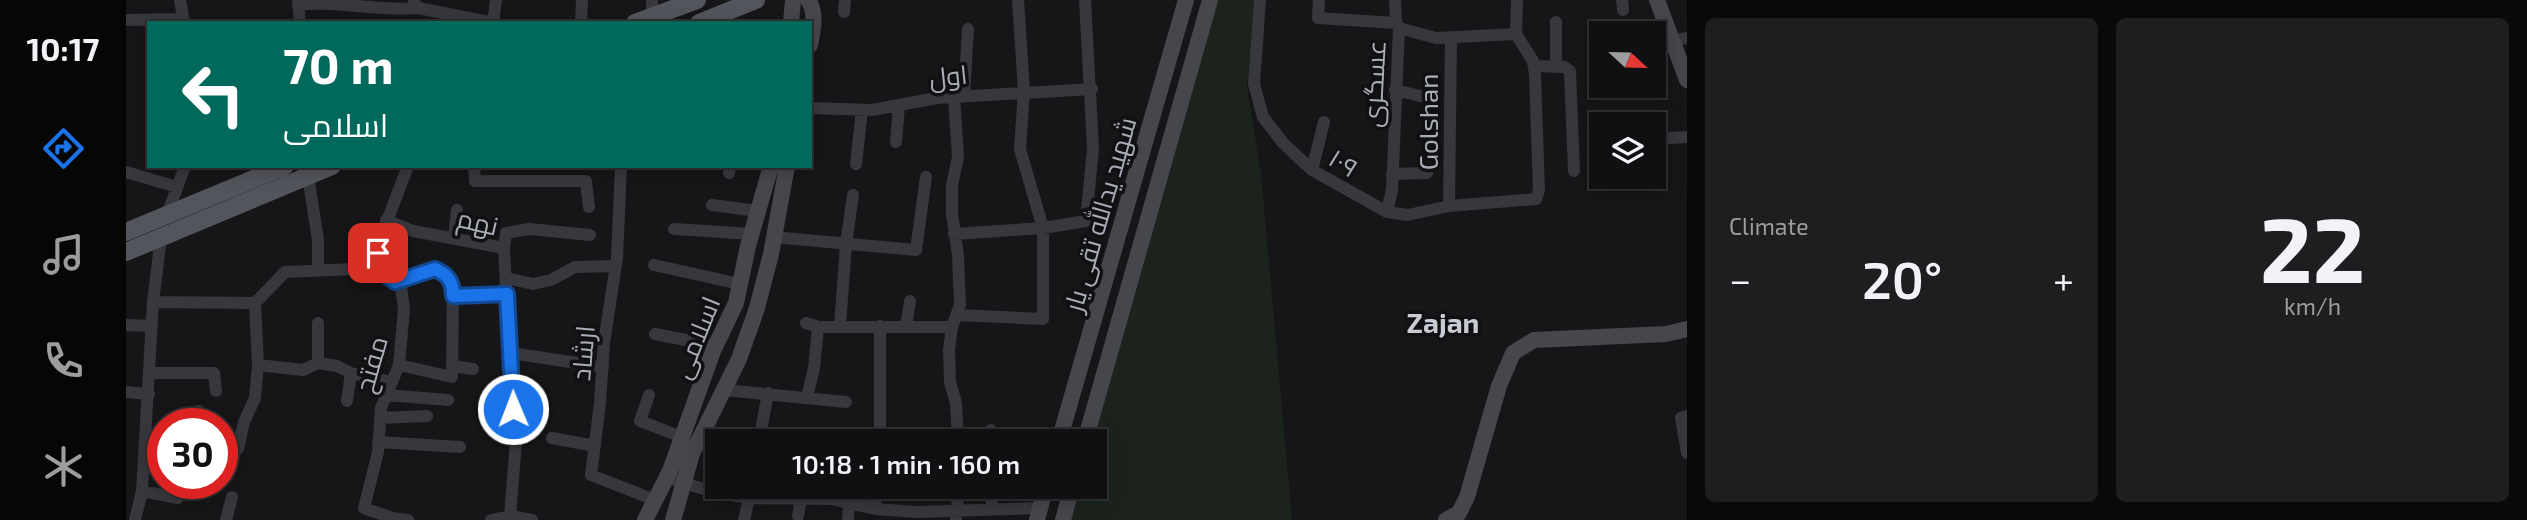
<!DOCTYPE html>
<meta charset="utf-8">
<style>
:root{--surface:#101012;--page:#1e1e20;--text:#f1f3f6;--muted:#9c9d9f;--line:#303032;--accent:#1a73e8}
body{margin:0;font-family:"Exo 2",Cairo,sans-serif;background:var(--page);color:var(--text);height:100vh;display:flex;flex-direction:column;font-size:26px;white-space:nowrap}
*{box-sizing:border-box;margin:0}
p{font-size:23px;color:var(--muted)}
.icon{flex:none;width:38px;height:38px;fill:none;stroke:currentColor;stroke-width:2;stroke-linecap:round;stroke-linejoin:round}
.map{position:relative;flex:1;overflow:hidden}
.panel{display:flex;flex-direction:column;gap:18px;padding:18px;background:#09090a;width:840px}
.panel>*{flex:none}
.top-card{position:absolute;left:21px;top:21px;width:665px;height:147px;border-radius:0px;box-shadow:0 4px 18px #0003,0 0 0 2px var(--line);background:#00695c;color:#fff;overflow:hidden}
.needle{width:46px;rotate:112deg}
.fabs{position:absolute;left:1463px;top:21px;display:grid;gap:14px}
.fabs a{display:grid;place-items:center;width:77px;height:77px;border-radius:0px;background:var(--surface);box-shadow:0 4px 18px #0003,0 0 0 2px var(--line);font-size:35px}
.speed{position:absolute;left:21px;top:408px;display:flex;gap:14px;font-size:35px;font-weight:700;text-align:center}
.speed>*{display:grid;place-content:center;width:91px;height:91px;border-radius:50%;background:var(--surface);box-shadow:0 4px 18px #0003,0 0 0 2px var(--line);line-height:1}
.speed .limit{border:10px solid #d22;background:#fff;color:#111}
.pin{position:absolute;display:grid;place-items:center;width:60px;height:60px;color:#fff;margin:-30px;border-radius:14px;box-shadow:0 4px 10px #0006}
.me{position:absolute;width:77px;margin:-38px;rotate:359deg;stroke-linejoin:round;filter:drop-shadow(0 0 5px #0008)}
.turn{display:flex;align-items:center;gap:24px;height:147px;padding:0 21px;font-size:32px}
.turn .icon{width:91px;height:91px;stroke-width:2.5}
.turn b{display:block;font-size:49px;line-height:60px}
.big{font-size:52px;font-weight:600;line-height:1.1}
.panel .card{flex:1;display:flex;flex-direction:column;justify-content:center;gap:10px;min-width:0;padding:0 24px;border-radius:10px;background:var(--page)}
.panel .dial{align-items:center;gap:0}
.dial b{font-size:91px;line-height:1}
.heat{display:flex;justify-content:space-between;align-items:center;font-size:38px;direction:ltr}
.panel .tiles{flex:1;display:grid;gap:18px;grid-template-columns:repeat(2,1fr)}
.trip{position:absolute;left:579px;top:429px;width:402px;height:70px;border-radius:0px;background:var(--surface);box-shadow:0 4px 18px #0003,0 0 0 2px var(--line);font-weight:600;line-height:70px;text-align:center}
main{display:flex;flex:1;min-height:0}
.tab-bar{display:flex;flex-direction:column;width:126px;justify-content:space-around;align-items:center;background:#060607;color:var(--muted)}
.tab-bar .icon{width:49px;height:49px}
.tab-bar .selected{color:var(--accent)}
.tab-bar b{font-size:32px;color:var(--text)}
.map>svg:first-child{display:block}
</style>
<main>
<nav class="tab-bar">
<b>10:17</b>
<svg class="icon selected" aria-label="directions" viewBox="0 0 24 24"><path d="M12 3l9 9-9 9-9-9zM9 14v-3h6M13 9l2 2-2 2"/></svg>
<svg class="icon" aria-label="music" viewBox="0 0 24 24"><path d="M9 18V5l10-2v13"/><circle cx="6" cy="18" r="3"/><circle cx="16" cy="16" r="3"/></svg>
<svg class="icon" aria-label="phone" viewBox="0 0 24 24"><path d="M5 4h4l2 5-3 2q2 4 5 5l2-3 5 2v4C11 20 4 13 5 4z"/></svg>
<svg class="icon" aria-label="climate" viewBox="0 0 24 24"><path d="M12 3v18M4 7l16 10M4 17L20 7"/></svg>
</nav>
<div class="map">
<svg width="1561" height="520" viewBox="0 0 1561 520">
<rect width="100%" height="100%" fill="#161618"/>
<path fill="#1c231d" d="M 1092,0 L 1129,0 L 1121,87 L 1135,174 L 1166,520 L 944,520 L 954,487 L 970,486 L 970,441 L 967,441 Z"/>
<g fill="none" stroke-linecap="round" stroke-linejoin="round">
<path stroke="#37383d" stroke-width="12" d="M 54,0 L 58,23
M 172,0 L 174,23
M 1134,0 L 1128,84 L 1137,117 L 1157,143 L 1186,170 L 1261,212 L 1282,215 L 1323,206 L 1410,199 L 1413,190 L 1409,75 L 1407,61 L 1390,34 L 1391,0
M 1193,0 L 1192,18 L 1270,23
M 1496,0 L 1497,10
M 288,3 L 292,8 L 368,23
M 172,5 C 213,0 251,12 292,8
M 718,12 L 719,0
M 526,18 L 526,0
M 0,20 L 56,19
M 1430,22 L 1430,67
M 367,23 L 370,0
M 455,23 L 456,0
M 1273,28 L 1310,38 L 1390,34
M 1528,36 L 1543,33
M 1546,41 L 1561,38
M 1408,66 L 1438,67 L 1444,71 L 1448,171
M 1269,90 L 1294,96
M 838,96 L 842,29
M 828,97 L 832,157 L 826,185 L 826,214 L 832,255 L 834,305 L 826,327 L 823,350 L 824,382 L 830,403 L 832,441
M 684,108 L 746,110 L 811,98 L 966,89
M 1528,139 L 1561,137
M 770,142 L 773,105
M 730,164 L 736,110
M 282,166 L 255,237 L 250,268 L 275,286 L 278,309 L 273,365 L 255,408 L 252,452 L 238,508 L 266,518 L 282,520
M 348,166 L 349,181 L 460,181 L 463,207
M 495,166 L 491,258 L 478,343 L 474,403 L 465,475 L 529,500
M 1186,170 L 1198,122
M 0,172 L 51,187
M 603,173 L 604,166
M 1266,174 L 1301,173
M 182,176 L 192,240 L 192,271
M 586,205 L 632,211
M 1323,206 L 1325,38
M 1261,212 L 1266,190 L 1273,28 L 1270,23 L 1269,0
M 41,215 L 59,166
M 260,220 L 287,231 L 378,248 L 386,409 L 391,428 L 384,516
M 548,229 L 626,234
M 828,234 L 917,228 L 960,221 L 967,148 L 959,0
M 647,237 L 790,250 L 800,177
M 328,238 L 331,210
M 378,248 L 380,233 L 403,229 L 464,235
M 528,265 L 614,284
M 380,278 L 407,284 L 425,280 L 449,267 L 489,266
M 269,282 L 309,269 L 321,275 L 327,287 L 326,377 L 273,365
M 327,296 L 381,294
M 27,302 L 129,303 L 159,272 L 250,268
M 831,315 L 917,319 L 917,228 L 894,149 L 898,92 L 892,0
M 192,323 L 192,363
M 680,323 L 692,327 L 826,327
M 0,325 L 26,326
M 714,326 L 720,244 L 727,195
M 780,327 L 784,301
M 529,334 L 590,346
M 385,353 L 477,367
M 132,365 L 177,370 L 192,363 L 211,366 L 225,373 L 265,382
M 326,366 L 347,369
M 24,373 L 88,373 L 90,391
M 599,390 L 720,402
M 0,392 L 23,394
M 260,395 L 322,400
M 523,395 L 514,421 L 556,437
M 681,397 L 688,368 L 692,327
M 221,401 L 225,373
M 1561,416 L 1555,418 L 1561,453
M 254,418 L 301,416
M 72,424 L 73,411
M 865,430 L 865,441
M 426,438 L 469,446
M 633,441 L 642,393
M 754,441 L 754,326
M 252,442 L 334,447
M 112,449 L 118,422 L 129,398 L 132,365 L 129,303
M 19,450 L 37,451
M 550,481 L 592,493 L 624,498 L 705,499 L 749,509 L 791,512 L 914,508
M 866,486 L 866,508
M 16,491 L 52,498 L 52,483
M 749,509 L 751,486
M 672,516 L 675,499
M 9,520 L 16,491 L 27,302 L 35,237
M 100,520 L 106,497
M 365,520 L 384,516 L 406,520
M 618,520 L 626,486
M 722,520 L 723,503
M 830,520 L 833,486"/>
<path stroke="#45474d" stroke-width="16" d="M 682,0 C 691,12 687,31 684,45
M 1531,0 L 1561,80
M 665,23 L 667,0
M 933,441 L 1060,0
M 959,441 L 1084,0
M 519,520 L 544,471 L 587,351 L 610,303 L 622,246 L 645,166
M 547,520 L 566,454 L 613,359 L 631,308 L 645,254 L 661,166
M 911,520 L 920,486
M 937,520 L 946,486
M 1320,520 L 1333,513 L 1341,497 L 1373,386 L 1387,353 L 1408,340 L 1540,334 L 1561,329"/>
<path stroke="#53555c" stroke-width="18" d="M 509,23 L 571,0
M 573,23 L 630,0
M 0,232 L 159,166
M 0,252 L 206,166"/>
</g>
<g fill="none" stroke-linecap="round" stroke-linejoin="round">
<defs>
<path id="route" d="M 252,253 L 250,268 L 269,282 L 309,269 C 322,275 327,281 327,296 L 381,294 L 387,409"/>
</defs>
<use href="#route" stroke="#114b97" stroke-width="18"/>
<use href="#route" stroke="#1a73e8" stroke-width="12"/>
</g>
<g text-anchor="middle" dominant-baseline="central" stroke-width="7" stroke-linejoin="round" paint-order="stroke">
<g font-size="26" fill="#a8adb8" stroke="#111113">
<text transform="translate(822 75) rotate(-6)">اول</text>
<text transform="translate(1247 84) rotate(-87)">عسگری</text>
<text transform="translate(1301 122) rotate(-90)">Golshan</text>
<text transform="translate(1218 162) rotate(32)">۱۰۹</text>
<text transform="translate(973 214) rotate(-74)">شهید یدالله تقی یار</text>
<text transform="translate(352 221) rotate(13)">نهم</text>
<text transform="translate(569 337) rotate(-68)">اسلامی</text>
<text transform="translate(456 353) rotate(-85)">ارشاد</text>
<text transform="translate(244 364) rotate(-74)">مفتح</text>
</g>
<g font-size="28" font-weight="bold" fill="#c9ccd4" stroke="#111113">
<text x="1317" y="322">Zajan</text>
</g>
</g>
</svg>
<div class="fabs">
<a><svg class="needle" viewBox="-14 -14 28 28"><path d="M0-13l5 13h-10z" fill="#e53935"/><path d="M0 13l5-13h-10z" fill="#9c9d9f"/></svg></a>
<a><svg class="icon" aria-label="layers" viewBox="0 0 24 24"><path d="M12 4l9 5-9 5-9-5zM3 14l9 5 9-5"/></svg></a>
</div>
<div class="speed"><div class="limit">30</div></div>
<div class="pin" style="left:252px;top:253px;background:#d93025"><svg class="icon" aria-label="arrive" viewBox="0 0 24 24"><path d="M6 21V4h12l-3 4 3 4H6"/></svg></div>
<svg class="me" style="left:387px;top:409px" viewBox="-20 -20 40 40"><circle r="17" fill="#1a73e8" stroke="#fff" stroke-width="3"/><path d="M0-11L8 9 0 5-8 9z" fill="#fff"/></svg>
<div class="trip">10:18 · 1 min · 160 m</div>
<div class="top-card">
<div class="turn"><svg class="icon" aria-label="left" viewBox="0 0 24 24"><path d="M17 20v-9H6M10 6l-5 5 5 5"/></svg><div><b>70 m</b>اسلامی</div></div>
</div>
</div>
<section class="panel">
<div class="tiles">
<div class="card"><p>Climate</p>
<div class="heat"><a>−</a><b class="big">20°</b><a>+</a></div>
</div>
<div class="card dial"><b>22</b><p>km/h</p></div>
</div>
</section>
</main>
